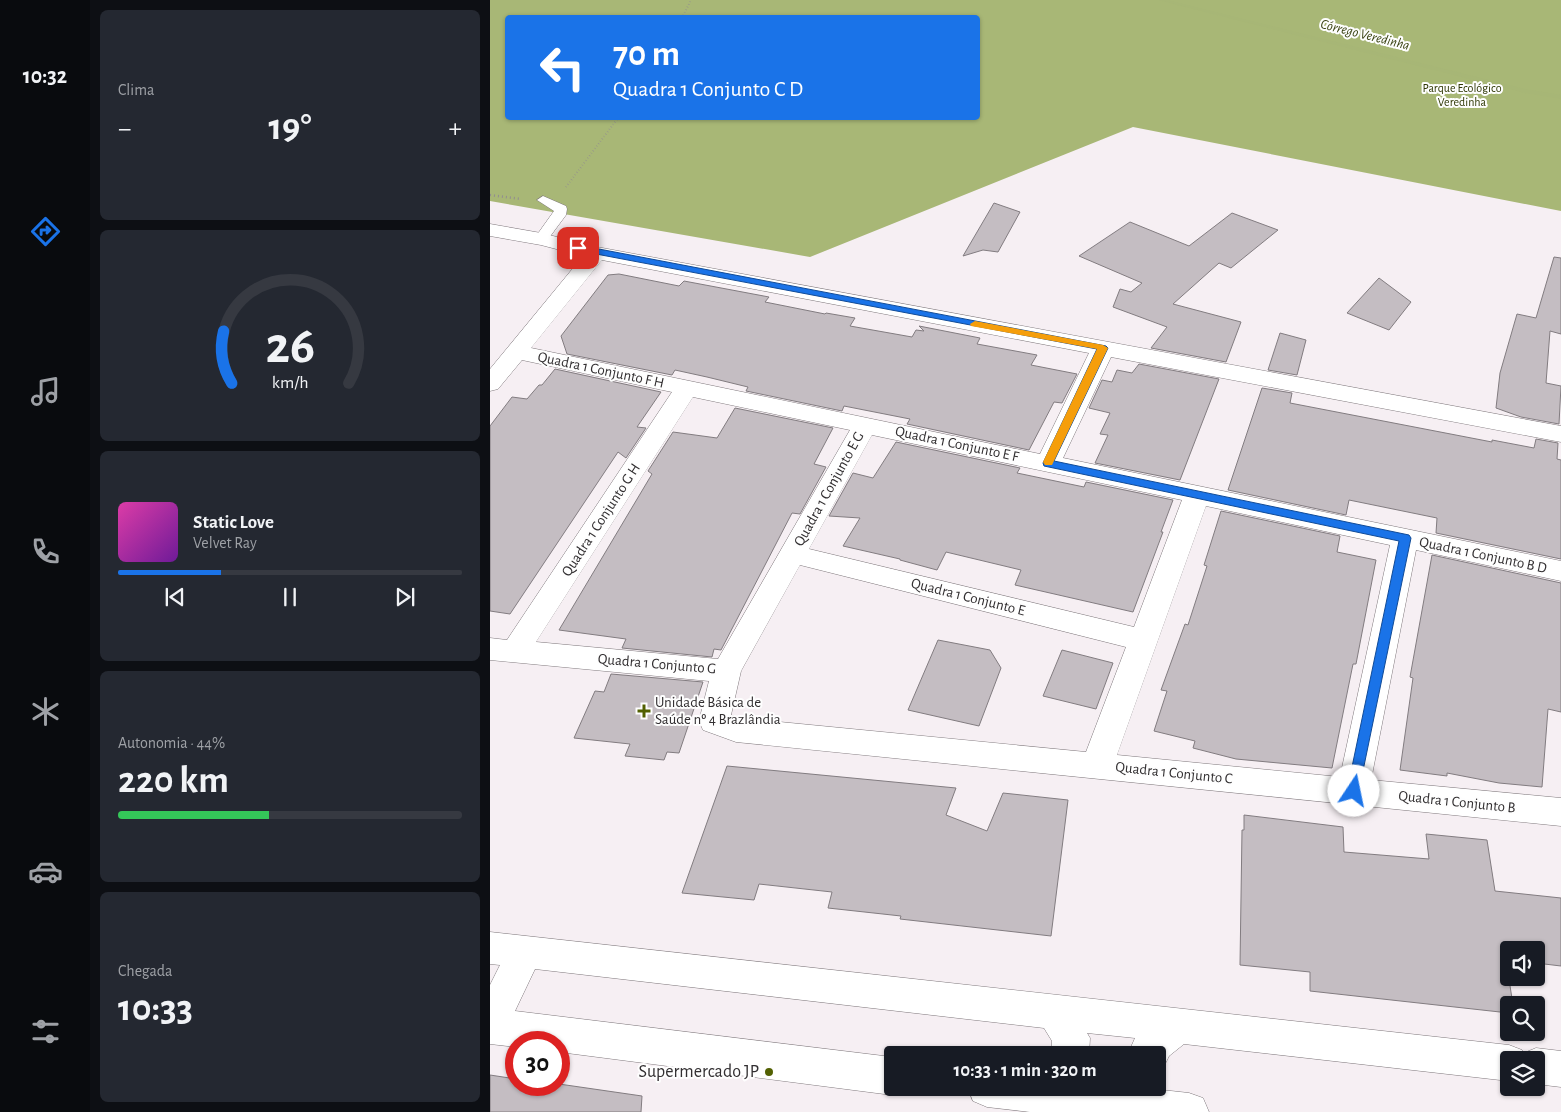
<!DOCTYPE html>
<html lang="pt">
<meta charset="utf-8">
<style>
:root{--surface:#171b24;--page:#242831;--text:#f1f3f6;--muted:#9ea1a6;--line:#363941;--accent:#1a73e8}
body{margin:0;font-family:"Alegreya Sans",sans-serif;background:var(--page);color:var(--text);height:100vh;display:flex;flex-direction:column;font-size:19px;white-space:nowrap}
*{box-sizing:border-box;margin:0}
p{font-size:16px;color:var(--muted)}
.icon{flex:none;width:28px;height:28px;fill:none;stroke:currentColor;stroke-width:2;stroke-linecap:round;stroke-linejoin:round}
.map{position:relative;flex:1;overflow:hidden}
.side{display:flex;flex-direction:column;gap:10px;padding:10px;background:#0d0f14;width:400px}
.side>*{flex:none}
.guide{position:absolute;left:15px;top:15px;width:475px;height:105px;border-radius:5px;box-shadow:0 1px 4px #0004;background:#1a73e8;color:#fff;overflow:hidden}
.controls{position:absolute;left:1010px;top:941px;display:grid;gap:10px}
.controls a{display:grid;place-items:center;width:45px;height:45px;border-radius:5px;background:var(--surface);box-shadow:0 1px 4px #0004;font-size:25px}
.speed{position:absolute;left:15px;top:1031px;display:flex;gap:10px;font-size:25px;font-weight:700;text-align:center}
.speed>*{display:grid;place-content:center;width:65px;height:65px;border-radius:50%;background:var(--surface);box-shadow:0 1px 4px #0004;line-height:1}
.speed .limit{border:8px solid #d22;background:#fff;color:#111}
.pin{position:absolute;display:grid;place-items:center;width:42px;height:42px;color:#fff;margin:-21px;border-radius:10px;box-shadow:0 2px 8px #0006}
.me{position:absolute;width:55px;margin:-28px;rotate:11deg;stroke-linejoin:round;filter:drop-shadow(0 0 4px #0008)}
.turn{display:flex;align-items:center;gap:18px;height:105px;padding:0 25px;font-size:22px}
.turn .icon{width:65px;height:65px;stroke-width:2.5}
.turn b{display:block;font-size:35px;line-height:42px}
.big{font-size:38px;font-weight:700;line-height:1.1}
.side .widget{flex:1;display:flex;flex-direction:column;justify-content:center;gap:8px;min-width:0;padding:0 18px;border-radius:8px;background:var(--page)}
.side .dial{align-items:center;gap:0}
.dial svg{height:130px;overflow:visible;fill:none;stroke:var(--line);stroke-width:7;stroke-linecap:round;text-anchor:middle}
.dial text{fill:var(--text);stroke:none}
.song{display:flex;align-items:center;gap:15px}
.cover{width:60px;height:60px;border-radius:8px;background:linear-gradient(135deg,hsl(320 70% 55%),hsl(280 70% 35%))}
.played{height:5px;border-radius:2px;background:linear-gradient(90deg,var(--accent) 30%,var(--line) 30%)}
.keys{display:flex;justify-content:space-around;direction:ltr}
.heat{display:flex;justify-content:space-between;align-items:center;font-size:28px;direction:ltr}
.charge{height:8px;border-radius:4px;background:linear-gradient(90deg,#34c759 44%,var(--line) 0)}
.trip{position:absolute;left:394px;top:1046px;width:282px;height:50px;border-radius:5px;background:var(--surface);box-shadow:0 1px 4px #0004;font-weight:700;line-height:50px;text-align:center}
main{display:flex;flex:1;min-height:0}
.menu{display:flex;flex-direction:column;width:90px;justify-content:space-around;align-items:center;background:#090b0e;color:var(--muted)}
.menu .icon{width:35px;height:35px}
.menu .selected{color:var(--accent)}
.menu b{font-size:22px;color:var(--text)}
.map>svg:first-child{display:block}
</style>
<main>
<nav class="menu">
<b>10:32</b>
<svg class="icon selected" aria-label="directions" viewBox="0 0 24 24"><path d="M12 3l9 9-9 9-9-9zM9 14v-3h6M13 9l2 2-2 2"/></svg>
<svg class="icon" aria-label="music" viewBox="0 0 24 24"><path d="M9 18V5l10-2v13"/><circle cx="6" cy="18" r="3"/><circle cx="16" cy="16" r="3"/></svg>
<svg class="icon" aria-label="phone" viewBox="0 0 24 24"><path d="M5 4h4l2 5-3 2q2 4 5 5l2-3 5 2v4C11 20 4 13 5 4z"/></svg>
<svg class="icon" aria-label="climate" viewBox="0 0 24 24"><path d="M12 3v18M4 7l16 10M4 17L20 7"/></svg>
<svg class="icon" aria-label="car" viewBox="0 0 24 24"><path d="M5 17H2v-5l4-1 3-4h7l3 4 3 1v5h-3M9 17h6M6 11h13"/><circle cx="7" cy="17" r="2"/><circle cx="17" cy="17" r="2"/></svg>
<svg class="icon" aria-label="filters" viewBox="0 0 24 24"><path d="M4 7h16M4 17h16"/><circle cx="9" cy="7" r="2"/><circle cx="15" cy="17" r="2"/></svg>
</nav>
<section class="side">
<div class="widget"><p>Clima</p>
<div class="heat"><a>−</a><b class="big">19°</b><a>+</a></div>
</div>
<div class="widget dial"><svg viewBox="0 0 100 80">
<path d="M14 69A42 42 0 1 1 86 69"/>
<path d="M14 69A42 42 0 0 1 9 37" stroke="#1a73e8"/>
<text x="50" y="56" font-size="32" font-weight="700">26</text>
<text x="50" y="72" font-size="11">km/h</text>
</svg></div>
<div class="widget">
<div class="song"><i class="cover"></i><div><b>Static Love</b><p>Velvet Ray</p></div></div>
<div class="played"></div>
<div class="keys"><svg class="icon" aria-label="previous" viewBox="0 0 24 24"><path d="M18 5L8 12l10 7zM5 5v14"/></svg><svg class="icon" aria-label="pause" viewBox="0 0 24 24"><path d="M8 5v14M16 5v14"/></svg><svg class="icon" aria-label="next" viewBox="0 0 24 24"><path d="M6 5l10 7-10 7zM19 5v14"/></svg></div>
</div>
<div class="widget"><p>Autonomia · 44%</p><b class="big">220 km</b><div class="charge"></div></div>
<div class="widget"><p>Chegada</p><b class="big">10:33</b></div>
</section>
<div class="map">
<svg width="1071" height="1112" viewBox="0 0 1071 1112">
<rect width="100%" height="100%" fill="#f6eff3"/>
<path fill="#a8b776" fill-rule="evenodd" d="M 0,0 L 1071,0 L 1071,211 L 643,127 L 320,257 L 0,201 ZM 18,18 L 488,18 L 488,118 L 18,118 Z"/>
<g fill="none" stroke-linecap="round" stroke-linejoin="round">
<path fill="#a7b676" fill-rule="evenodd" d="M 668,0 L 678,0 L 1035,89 L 1071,95 L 1071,99 L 1035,93 Z"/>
</g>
<path fill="#c4bdc2" stroke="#827c80" d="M 504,203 L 530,212 L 508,252 L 493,250 L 473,256 Z
M 742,213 L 788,230 L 741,268 L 729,263 L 683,304 L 751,322 L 736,362 L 661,348 L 677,327 L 623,307 L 630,289 L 641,292 L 652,283 L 589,256 L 640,222 L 699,246 Z
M 1064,257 L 1071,258 L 1071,334 L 1060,331 L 1056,383 L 1071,386 L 1069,424 L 1031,417 L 1006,408 L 1010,373 L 1027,314 L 1046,318 Z
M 129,274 L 189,286 L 194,281 L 279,297 L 275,302 L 335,314 L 336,313 L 365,318 L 360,326 L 422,337 L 426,330 L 434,331 L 429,326 L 490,338 L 487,344 L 547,355 L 541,365 L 587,374 L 572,403 L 564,402 L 539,450 L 417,424 L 420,419 L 354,406 L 352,411 L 256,391 L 258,387 L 217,377 L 185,370 L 182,375 L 77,354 L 71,336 L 118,275 Z
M 889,278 L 921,302 L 899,330 L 857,313 Z
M 790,333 L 816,340 L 807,375 L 778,370 Z
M 649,364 L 729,379 L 690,480 L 605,463 L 618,435 L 610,434 L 620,413 L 599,408 L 612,380 L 622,382 L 627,370 L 642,373 Z
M 65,369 L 171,392 L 147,427 L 156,428 L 136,458 L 128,452 L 20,614 L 0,611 L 0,426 L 22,397 L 37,399 L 49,385 L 52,385 Z
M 772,388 L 802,393 L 800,403 L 1002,442 L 1002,440 L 1044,448 L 1046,439 L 1068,443 L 1067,459 L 1071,460 L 1071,559 L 946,533 L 947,518 L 859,500 L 856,515 L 738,490 Z
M 245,408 L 343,428 L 324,464 L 336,467 L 310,514 L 302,513 L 231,650 L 224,649 L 222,657 L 132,648 L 136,639 L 69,630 L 162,474 L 158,471 L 183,432 L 227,438 Z
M 406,442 L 530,468 L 527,473 L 594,487 L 596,482 L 683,500 L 671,532 L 673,532 L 643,612 L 525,585 L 531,570 L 456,552 L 447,570 L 410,560 L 410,559 L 353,546 L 370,518 L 339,516 L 363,473 L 383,478 Z
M 731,511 L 850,536 L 847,552 L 886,560 L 866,664 L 863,664 L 842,768 L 746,759 L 703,748 L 705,741 L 664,731 L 677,691 L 671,690 L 695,624 L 698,625 L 717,566 L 714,565 Z
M 942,555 L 1071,583 L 1071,712 L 1058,709 L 1052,787 L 1009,783 L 957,773 L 957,776 L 910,770 L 923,678 L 920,677 Z
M 448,640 L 500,650 L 511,668 L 489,726 L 418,710 Z
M 572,650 L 623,663 L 606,709 L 553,696 Z
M 121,674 L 213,682 L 189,753 L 177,752 L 174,760 L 135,756 L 140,744 L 84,738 L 105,691 L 114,692 Z
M 237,766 L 466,788 L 456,815 L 497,831 L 513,793 L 578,800 L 561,936 L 410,919 L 411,916 L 338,908 L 342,892 L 269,884 L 264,900 L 192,893 Z
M 754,815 L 853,827 L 854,852 L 939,859 L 936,834 L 997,840 L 1005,891 L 1071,898 L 1071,966 L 1046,963 L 1046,950 L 1019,950 L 1019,960 L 1016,960 L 1023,1005 L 1019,1005 L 1019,1013 L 820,991 L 820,972 L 750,965 L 752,830 L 754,830 Z
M 0,1075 L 26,1079 L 26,1085 L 69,1084 L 152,1096 L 151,1112 L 0,1112 Z"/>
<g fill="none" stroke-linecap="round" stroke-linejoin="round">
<defs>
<path id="lane" d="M 53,196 L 76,206 L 77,209 L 76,215 L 56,242 L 51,243 L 44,239 L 64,211 L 47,200 Z"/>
<path id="street" d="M 0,224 L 51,233 L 107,247 L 1071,426 L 1071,442 L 621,357 L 573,458 L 1071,561 L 1071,581 L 926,550 L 881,780 L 1071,798 L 1071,826 L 246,742 L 213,730 L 209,721 L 219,681 L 0,660 L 0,638 L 17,640 L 182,392 L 32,360 L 8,389 L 0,391 L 0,369 L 93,256 L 51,245 L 0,236 ZM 112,260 L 599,353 L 550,454 L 41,348 ZM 203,397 L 360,430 L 228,659 L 46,642 ZM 382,435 L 692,500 L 644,627 L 319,549 ZM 716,506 L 900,545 L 850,777 L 627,755 ZM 310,565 L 636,647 L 596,752 L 249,718 L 241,715 L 251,671 Z"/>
<path id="secondary" d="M 0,932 L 1019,1045 L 1032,1050 L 1034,1053 L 1046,1048 L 1071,1051 L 1071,1087 L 1046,1084 L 1046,1060 L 1019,1060 L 1019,1081 L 694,1044 L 679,1056 L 673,1068 L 668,1070 L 668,1055 L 641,1055 L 641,1047 L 645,1038 L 597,1033 L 600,1038 L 599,1055 L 561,1055 L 562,1041 L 554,1028 L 45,969 L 25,1011 L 402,1057 L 402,1088 L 416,1088 L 402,1095 L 69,1052 L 69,1042 L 26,1042 L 26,1047 L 0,1044 L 0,985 L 10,965 L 0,964 Z
M 478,1088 L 654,1088 L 699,1093 L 713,1098 L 719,1112 L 540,1112 L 497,1107 L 483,1101 Z"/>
</defs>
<use href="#lane" stroke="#7f787c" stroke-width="1"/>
<use href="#street" stroke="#7f787c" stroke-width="1"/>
<use href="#secondary" stroke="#7f787c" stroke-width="1"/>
<path stroke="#928d90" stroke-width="2" stroke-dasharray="0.5 2.5" stroke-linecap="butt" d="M 192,18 L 201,0
M 76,187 L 128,118"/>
<path stroke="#928d90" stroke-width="2.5" stroke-dasharray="1 3" stroke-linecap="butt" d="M 0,195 L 31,199"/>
<use href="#lane" fill="#fff" fill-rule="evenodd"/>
<use href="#street" fill="#fff" fill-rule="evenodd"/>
<use href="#secondary" fill="#fff" fill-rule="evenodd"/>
</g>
<path fill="#1a73e8" stroke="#114b97" d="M 88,245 L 616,346 L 618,348 L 564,461 L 919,535 L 921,538 L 868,795 L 864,797 L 859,795 L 857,791 L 909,541 L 554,466 L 553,463 L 607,349 L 85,250 L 85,246 Z"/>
<path fill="#f59e0b" d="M 485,321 L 613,345 L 618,348 L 562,465 L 555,465 L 553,462 L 607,349 L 481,326 L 480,324 Z"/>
<g fill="#526002" stroke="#fefefe" stroke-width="2">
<path d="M151.5 703.5h5v5h5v5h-5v5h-5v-5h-5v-5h5z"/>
<circle cx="279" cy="1072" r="5"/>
</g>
<g text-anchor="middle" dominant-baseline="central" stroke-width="4" stroke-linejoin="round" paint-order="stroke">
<g font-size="12" fill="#2e3704" stroke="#fefefe">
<text x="972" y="88">Parque Ecológico<tspan x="972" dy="14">Veredinha</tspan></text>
</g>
<g font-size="14" font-style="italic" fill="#3c4515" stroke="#fefefe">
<text transform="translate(875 35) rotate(14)">Córrego Veredinha</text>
</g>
<g font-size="15" fill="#322f31" stroke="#fefefe">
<text transform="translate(111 370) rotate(12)">Quadra 1 Conjunto F H</text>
<text transform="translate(467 444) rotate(12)">Quadra 1 Conjunto E F</text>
<text transform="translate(339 489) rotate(-61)">Quadra 1 Conjunto E G</text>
<text transform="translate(111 520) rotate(-57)">Quadra 1 Conjunto G H</text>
<text transform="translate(993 555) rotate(12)">Quadra 1 Conjunto B D</text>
<text transform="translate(478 597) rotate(14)">Quadra 1 Conjunto E</text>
<text transform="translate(167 664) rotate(5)">Quadra 1 Conjunto G</text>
<text transform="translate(684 773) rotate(6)">Quadra 1 Conjunto C</text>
<text transform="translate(967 802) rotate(6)">Quadra 1 Conjunto B</text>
</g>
<g font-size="15" fill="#322f31" stroke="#fefefe" text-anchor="start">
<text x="165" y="702">Unidade Básica de<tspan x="165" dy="17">Saúde nº 4 Brazlândia</tspan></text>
</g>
<g font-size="18" fill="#322f31" stroke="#fefefe" text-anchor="end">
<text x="269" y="1072">Supermercado JP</text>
</g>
</g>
</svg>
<div class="controls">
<a><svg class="icon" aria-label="sound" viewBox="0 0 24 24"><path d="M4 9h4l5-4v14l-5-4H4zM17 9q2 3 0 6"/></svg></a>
<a><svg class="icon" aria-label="search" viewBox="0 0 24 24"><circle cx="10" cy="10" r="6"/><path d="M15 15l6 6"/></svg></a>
<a><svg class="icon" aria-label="layers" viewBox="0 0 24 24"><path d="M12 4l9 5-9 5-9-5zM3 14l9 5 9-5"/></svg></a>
</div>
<div class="speed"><div class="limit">30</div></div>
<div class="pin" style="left:88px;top:248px;background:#d93025"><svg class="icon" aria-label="arrive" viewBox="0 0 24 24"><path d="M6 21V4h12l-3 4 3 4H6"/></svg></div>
<svg class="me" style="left:864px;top:791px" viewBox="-20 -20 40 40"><circle r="19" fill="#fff"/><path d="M0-13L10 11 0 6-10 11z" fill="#1a73e8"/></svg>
<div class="trip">10:33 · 1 min · 320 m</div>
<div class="guide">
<div class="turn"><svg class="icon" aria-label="left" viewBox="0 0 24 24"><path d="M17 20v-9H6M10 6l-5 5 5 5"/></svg><div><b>70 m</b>Quadra 1 Conjunto C D</div></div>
</div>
</div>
</main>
